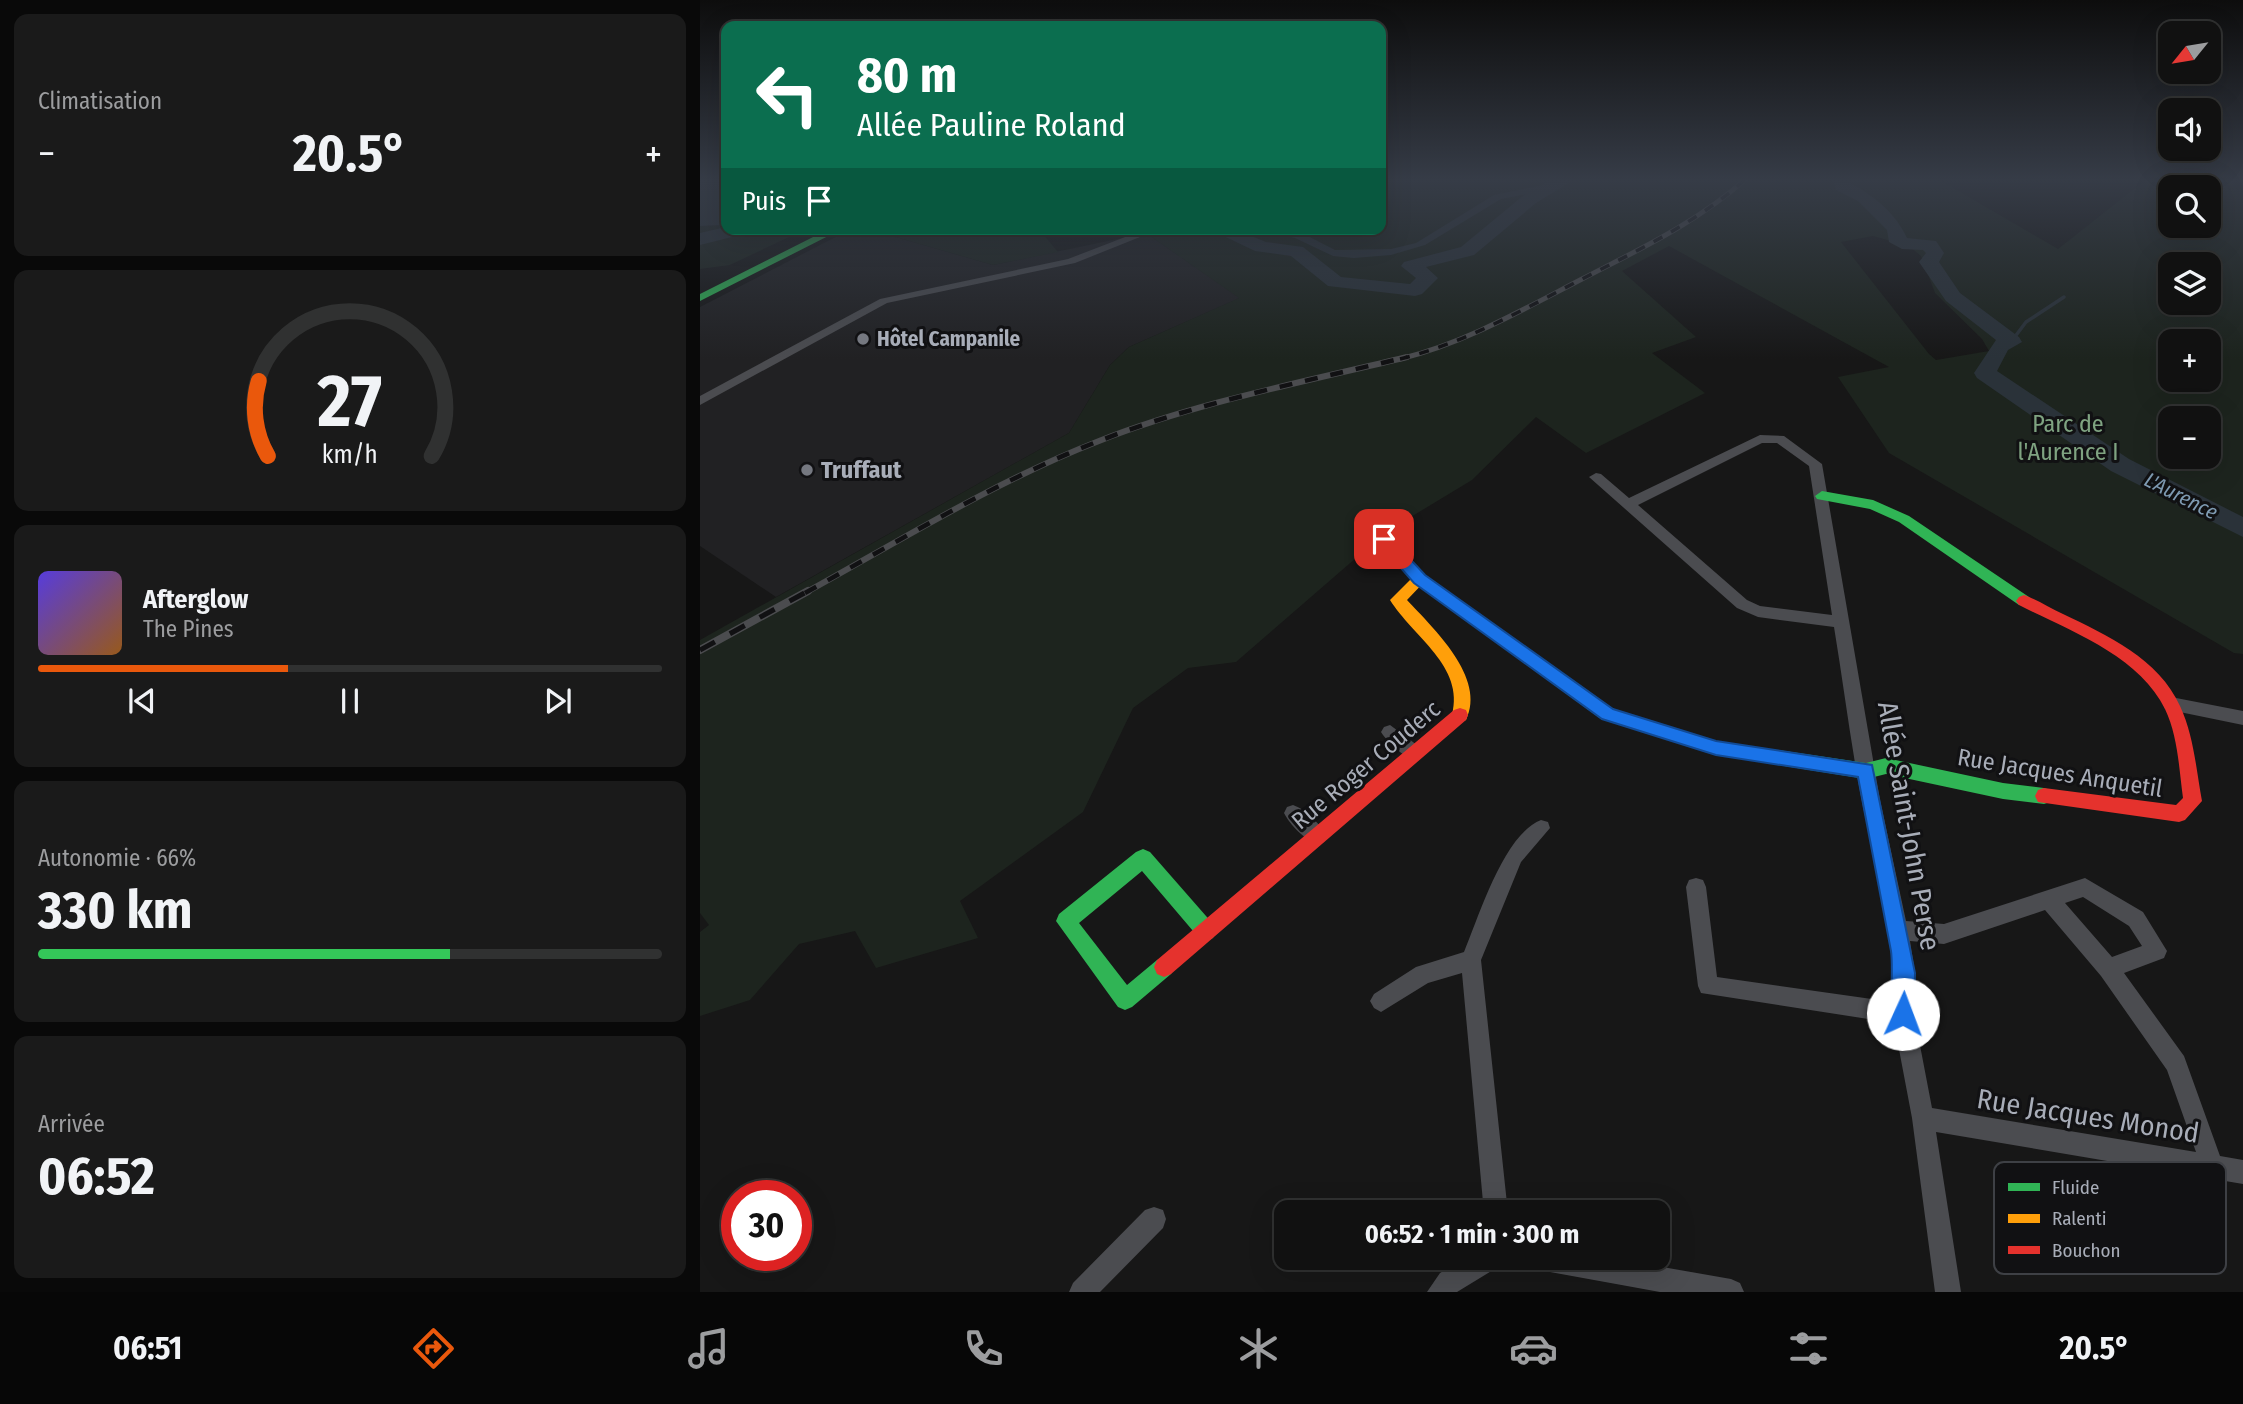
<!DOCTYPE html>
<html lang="fr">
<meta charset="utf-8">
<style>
:root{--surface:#111;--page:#1a1a1a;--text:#f1f3f6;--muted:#9c9d9f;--line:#303131;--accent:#ea580c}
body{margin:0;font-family:"Fira Sans Condensed",sans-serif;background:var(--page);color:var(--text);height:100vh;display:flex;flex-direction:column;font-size:26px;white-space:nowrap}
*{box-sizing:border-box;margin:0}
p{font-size:23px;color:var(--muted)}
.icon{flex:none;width:38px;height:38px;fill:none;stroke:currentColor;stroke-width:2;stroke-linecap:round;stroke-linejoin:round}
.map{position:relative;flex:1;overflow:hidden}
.drawer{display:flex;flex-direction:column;gap:14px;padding:14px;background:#090909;width:700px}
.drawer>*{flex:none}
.banner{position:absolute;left:21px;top:21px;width:665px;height:214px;border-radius:14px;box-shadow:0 7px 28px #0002,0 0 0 2px var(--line);background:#0b6e4f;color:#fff;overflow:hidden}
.needle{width:46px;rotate:240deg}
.fabs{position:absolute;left:1458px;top:21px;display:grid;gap:14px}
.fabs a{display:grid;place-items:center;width:63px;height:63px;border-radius:14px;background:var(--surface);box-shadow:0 7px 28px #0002,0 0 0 2px var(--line);font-size:35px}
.speed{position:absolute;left:21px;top:1180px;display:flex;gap:14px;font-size:35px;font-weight:700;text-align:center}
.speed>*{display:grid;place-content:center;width:91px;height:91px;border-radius:50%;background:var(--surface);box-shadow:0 7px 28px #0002,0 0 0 2px var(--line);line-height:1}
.speed .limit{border:10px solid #d22;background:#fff;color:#111}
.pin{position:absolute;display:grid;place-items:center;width:60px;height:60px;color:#fff;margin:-30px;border-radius:14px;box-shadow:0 4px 10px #0006}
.me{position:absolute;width:77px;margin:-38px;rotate:2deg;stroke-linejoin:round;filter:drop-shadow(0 0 5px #0008)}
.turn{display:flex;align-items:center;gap:24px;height:147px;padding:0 21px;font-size:32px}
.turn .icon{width:91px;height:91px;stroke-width:2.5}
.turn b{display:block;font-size:49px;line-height:60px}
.then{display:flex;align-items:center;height:66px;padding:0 21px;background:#0003;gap:14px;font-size:26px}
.big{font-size:52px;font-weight:700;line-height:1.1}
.drawer .widget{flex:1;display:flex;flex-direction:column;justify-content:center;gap:10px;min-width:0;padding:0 24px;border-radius:14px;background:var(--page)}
.drawer .dial{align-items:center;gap:0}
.dial svg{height:182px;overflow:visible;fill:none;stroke:var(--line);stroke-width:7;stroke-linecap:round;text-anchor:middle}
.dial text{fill:var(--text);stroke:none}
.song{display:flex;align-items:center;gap:21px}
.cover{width:84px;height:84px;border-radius:10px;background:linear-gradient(135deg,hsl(250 70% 55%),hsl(30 70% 35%))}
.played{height:7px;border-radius:4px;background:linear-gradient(90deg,var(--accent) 40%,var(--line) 40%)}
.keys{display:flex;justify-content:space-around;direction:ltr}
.heat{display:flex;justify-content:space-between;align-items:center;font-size:38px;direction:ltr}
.charge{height:10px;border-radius:5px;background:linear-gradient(90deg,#34c759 66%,var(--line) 0)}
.trip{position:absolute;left:574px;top:1200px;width:396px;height:70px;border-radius:14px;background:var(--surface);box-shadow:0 7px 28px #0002,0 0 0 2px var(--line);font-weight:700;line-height:70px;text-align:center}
.tab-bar{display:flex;height:112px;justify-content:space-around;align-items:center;background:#070707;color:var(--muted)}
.tab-bar .icon{width:49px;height:49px}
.tab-bar .selected{color:var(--accent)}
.tab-bar b{font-size:32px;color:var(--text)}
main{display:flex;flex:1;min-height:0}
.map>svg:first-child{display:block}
</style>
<main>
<section class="drawer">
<div class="widget"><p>Climatisation</p>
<div class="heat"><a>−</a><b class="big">20.5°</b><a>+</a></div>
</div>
<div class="widget dial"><svg viewBox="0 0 100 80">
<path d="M14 69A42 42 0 1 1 86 69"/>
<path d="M14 69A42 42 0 0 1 10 36" stroke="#ea580c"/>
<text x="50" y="56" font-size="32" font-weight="700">27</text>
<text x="50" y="72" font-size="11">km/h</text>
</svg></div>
<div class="widget">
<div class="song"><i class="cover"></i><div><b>Afterglow</b><p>The Pines</p></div></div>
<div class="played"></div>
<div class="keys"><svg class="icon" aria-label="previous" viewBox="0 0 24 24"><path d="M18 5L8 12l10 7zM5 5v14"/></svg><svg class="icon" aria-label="pause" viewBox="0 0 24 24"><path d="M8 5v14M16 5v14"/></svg><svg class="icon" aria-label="next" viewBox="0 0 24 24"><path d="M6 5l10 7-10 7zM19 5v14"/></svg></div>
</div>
<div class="widget"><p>Autonomie · 66%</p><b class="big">330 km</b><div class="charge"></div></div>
<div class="widget"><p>Arrivée</p><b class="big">06:52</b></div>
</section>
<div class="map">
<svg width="1543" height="1292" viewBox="0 0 1543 1292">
<rect width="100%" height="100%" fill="#171717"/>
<path fill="#212123" d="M 151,229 L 168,229 L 293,265 L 446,233 L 540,298 L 429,347 L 410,365 L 369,433 L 76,597 L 0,546 L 0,307 Z"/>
<path fill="#1d241e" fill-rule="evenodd" d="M 681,178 L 1236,178 L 1358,249 L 1448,178 L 1543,178 L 1543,654 L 1534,653 L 1189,453 L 1138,377 L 1189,367 L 969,246 L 922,271 L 996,337 L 952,353 L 1005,393 L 886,453 L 836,417 L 772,480 L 686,532 L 536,662 L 488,668 L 433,708 L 383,812 L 260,901 L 278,938 L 176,968 L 155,931 L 99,944 L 50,1000 L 0,1016 L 0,932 L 9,925 L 0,913 L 0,640 L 369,433 L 410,365 L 429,347 L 539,298 L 446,233 L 456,229 L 681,229 ZM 1470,187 L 1508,187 L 1508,226 L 1470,226 ZM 1173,236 L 1209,246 L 1221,256 L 1235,293 L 1282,339 L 1289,351 L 1236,360 L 1229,354 L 1141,242 ZM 1470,264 L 1508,264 L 1508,303 L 1470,303 ZM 1470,341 L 1508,341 L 1508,380 L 1470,380 ZM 1470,418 L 1508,418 L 1508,457 L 1470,457 Z
M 26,225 L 26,229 L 106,229 L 30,265 L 0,269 L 0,226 Z
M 168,229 L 397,229 L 343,234 L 358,252 L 293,265 Z"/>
<path fill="#2a3239" d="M 0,178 L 26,178 L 26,225 L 0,226 Z"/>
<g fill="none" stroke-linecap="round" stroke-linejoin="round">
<path stroke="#2a3239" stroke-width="3.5" d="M 1311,342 L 1326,322 L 1364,297"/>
<path fill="#2a3239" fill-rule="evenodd" d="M 844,185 L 848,186 L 848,190 L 801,199 L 725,245 L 691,255 L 654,258 L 633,256 L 595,238 L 559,229 L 602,233 L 635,250 L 691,249 L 716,243 L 794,195 Z
M 523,229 L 533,229 L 527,234 Z"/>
<path fill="#2a3239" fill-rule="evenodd" d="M 853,178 L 877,178 L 836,203 L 774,255 L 726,267 L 738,278 L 722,294 L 715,296 L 628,286 L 591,256 L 555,251 L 509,229 L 534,229 L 566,242 L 603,247 L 641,277 L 710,284 L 716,278 L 701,266 L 704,262 L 761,247 L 824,195 Z
M 1132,178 L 1148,178 L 1150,183 C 1175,196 1196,214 1207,238 L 1236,241 L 1244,253 L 1239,262 L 1260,293 L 1319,337 L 1322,342 L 1308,350 L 1297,371 L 1429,459 L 1543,517 L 1543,537 L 1411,471 L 1277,378 L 1274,373 L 1296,340 L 1246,301 L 1219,262 L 1226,253 L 1223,250 L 1202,249 L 1189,242 L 1187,230 L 1158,201 L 1136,190 Z
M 26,227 L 51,229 L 48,233 L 0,245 L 0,233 Z"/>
<path fill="#4b4c50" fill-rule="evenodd" d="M 446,229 L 460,229 L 375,263 L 187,303 L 0,405 L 0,396 L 180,299 L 368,259 Z
M 1060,435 L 1084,436 L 1122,464 L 1180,800 L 1206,921 L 1244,924 L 1385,878 L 1443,912 L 1467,951 L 1464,958 L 1424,973 L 1484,1056 L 1520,1156 L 1543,1160 L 1543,1184 L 1236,1132 L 1261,1292 L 1235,1292 L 1212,1118 L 1194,1023 L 1001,993 L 998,986 L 986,887 L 989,880 L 996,878 L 1003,880 L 1006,887 L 1017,977 L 1193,1002 C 1197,937 1176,870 1163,807 C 1151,747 1144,687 1134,627 L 1058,617 L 1037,608 L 889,477 L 896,473 L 901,474 L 929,498 ZM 1062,443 L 1077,443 L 1109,466 L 1132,615 L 1060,606 L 1047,600 L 938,505 ZM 1383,897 L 1429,926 L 1442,946 L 1412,957 L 1365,903 ZM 1345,910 L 1401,976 L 1467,1070 L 1496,1152 L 1232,1108 L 1214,1014 L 1215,973 L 1210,941 L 1244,944 Z
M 1471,697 L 1543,711 L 1543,725 L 1465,709 L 1463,704 L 1465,699 Z
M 690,725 L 721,748 L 724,753 L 721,758 C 708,763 688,743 681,732 L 684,727 Z
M 593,805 C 605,809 621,824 626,836 L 624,842 L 617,844 C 605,840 590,825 584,813 L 587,807 Z
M 841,820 L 848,822 L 850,828 L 821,862 L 781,960 L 808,1213 L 784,1213 L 762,973 L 728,983 L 681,1012 L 674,1008 L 670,1001 L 674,994 L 716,967 L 764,952 C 779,916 804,834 841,820 Z
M 454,1207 L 463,1210 L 466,1219 L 463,1228 L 400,1292 L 369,1292 L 373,1283 L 445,1210 Z
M 765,1258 L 801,1258 L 798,1267 L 757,1292 L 727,1292 L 740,1273 Z
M 827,1258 L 911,1258 L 1031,1279 L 1040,1283 L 1044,1292 L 960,1292 L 839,1270 L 830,1267 Z"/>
<path fill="#30b455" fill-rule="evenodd" d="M 129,229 L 142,229 L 0,301 L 0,294 Z
M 1122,491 L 1173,500 L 1209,516 L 1329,597 L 1332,601 L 1329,605 L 1319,605 L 1199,522 L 1170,509 L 1117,499 L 1115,496 Z
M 684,534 L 689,535 L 725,575 L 912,709 L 1016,741 L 1166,763 L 1186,758 L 1303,783 L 1344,788 L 1350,790 L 1353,796 L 1350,802 L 1344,804 L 1303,799 L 1186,774 L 1166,779 L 1016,755 L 901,719 L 715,583 L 679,543 L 677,539 L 679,535 Z
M 443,849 L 450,852 L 513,924 L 516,931 L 513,938 L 506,941 L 499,938 L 442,871 L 379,923 L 427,985 L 457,960 L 464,957 L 471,960 L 474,967 L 471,974 L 432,1007 L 425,1010 L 418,1007 L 356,921 L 359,914 L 436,852 Z"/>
<path fill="#ff9f0a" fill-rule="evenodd" d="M 720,574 L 727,579 L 707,600 C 733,628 787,678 766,720 L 760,722 L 754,720 L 752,715 C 765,666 713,637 690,600 L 715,575 Z"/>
<path fill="#e5322d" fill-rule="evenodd" d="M 1324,595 C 1338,600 1350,608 1363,614 C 1407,635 1459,659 1480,706 C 1494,736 1496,769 1502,801 L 1485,820 L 1479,822 L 1338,802 L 1335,796 L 1338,790 L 1344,788 L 1476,805 L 1483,798 C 1479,769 1478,736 1465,709 C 1439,655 1368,630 1319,605 L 1316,601 L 1319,597 Z
M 760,708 L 766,710 L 768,715 L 766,720 L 471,974 L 464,977 L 457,974 L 454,967 L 457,960 L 754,710 Z"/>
<defs>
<path id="rail-far2" d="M 700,359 C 765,343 824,309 882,279 C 940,249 998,222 1047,178"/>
<path id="rail-far1" d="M 105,593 C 201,540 296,481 399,441 C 498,402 604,382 707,357"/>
<path id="rail" d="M 0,650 L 108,591"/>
</defs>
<use href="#rail-far2" stroke="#4b4c4f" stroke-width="5"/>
<use href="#rail-far1" stroke="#4b4c4f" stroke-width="6"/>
<use href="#rail" stroke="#4b4c4f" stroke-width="8"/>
<use href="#rail-far2" stroke="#111113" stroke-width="3.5" stroke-dasharray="10" stroke-linecap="butt"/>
<use href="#rail-far1" stroke="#111113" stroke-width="4.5" stroke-dasharray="13" stroke-linecap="butt"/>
<use href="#rail" stroke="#111113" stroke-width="5" stroke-dasharray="17" stroke-linecap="butt"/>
</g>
<linearGradient id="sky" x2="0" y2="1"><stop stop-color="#0d0d0d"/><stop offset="0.5" stop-color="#363c47"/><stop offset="1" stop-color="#363c47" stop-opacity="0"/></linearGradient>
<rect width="1543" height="359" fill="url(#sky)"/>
<path fill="#1a73e8" stroke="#114b97" stroke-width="2" d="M 684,534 L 689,536 L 725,575 L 913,709 L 1016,741 L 1172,765 L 1215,973 L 1214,1014 L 1211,1022 L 1203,1025 L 1196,1022 C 1188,1002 1194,973 1191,951 L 1158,777 L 1016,755 L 902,719 L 714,583 L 679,543 L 677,539 Z"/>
<g fill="#757880" stroke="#111113" stroke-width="2.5">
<circle cx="163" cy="339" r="7"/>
<circle cx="107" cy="470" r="7"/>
</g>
<g text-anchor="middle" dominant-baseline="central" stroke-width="6" stroke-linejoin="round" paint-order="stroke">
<g font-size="21" font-weight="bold" fill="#a8adb8" stroke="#111113" text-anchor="start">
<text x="177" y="339">Hôtel Campanile</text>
</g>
<g font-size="21" font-style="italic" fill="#7f9bb3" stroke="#111113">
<text transform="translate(1481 496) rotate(27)">L'Aurence</text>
</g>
<g font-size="24" fill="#7fa381" stroke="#111113">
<text x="1368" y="424">Parc de<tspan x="1368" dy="28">l'Aurence I</tspan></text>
</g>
<g font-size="24" font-weight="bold" fill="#a8adb8" stroke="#111113" text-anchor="start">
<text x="121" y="470">Truffaut</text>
</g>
<g font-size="24" fill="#a8adb8" stroke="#111113">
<text transform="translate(666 765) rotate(-40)">Rue Roger Couderc</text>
<text transform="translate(1360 773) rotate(9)">Rue Jacques Anquetil</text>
</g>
<g font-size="28" fill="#a8adb8" stroke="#111113">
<text transform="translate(1209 826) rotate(80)">Allée Saint-John Perse</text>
<text transform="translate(1388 1116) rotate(9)">Rue Jacques Monod</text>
</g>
</g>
<rect x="1294" y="1162" width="232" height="112" rx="10" fill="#111113" stroke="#3e4045" stroke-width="2"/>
<rect x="1308" y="1183" width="32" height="8" fill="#30b455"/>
<rect x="1308" y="1214" width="32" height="9" fill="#ff9f0a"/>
<rect x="1308" y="1246" width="32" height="8" fill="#e5322d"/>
<g font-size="19" fill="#a8adb8">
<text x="1352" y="1194">Fluide</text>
<text x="1352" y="1225">Ralenti</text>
<text x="1352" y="1257">Bouchon</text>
</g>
</svg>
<div class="fabs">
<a><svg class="needle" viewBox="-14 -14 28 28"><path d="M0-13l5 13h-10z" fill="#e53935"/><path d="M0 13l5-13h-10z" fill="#9c9d9f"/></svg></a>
<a><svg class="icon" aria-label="sound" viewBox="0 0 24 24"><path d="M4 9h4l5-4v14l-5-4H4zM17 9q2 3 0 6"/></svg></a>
<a><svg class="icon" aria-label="search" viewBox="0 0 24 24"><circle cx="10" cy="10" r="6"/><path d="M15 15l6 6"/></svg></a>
<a><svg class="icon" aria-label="layers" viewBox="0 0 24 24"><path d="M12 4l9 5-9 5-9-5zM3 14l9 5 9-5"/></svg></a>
<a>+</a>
<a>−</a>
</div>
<div class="speed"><div class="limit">30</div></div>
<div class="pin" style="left:684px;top:539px;background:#d93025"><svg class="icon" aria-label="arrive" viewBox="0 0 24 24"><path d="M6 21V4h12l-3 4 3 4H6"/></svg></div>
<svg class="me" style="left:1203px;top:1014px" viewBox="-20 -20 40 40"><circle r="19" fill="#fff"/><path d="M0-13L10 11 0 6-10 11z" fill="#1a73e8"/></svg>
<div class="trip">06:52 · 1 min · 300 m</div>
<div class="banner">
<div class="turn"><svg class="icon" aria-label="left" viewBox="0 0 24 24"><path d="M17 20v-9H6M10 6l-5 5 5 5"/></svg><div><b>80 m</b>Allée Pauline Roland</div></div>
<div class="then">Puis<svg class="icon" aria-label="arrive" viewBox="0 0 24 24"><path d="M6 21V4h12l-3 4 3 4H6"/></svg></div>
</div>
</div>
</main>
<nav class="tab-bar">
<b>06:51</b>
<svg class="icon selected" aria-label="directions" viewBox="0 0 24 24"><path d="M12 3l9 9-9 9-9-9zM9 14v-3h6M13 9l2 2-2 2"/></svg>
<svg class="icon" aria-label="music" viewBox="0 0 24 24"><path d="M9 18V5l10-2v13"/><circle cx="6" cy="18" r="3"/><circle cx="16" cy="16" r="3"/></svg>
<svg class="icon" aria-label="phone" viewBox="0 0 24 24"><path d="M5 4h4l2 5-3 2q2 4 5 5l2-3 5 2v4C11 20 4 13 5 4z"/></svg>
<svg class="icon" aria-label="climate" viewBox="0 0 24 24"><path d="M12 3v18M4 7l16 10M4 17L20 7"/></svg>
<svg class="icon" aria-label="car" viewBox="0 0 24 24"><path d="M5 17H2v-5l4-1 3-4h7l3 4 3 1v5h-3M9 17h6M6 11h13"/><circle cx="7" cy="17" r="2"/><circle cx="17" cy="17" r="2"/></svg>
<svg class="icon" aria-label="filters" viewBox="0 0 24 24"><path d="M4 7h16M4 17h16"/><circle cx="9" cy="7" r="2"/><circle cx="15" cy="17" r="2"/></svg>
<b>20.5°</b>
</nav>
